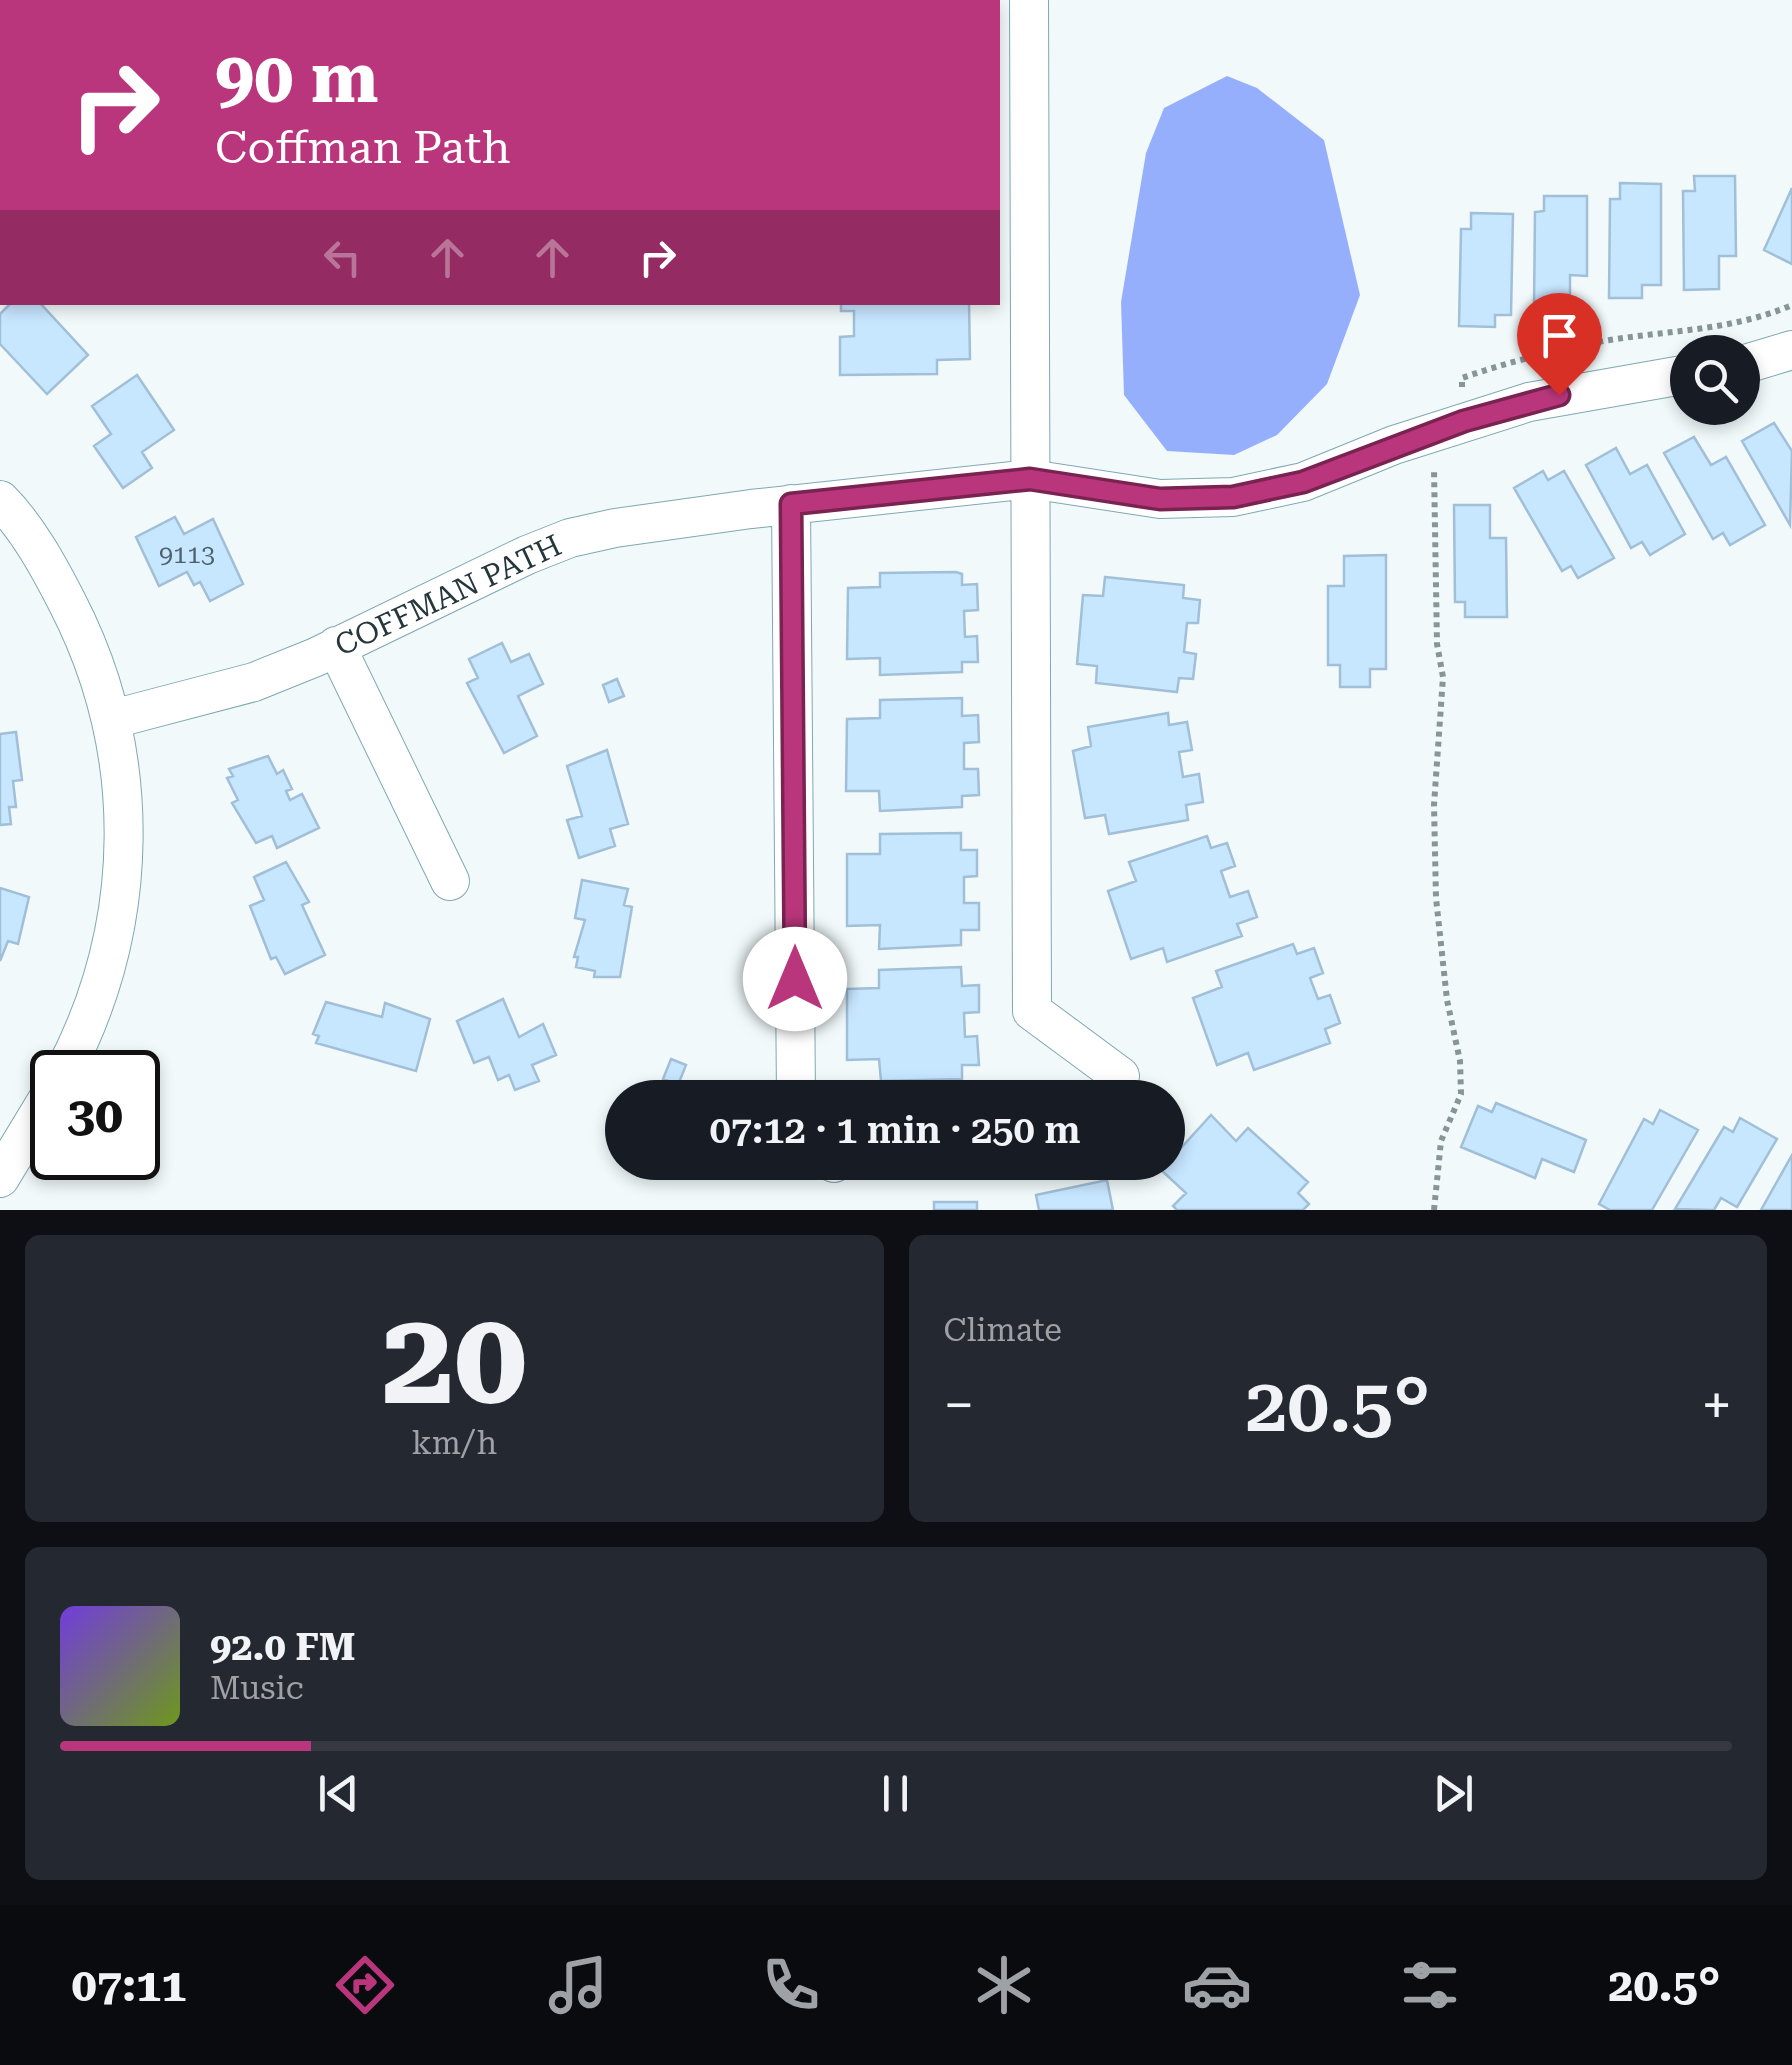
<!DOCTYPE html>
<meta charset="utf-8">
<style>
:root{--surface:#171b24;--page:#242831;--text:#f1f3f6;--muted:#9ea1a6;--line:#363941;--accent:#ba367c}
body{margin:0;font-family:"Roboto Serif",serif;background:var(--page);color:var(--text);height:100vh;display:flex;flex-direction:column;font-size:38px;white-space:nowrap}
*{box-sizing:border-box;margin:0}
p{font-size:32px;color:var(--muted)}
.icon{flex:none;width:55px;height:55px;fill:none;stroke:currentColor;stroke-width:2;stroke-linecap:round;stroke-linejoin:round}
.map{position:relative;height:1210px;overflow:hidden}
.panel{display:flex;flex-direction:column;gap:25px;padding:25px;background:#0d0f14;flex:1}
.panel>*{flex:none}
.hud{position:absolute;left:0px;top:0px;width:1000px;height:305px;box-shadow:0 5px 15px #0003;background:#ba367c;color:#fff;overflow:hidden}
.buttons{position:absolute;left:1670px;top:335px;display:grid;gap:20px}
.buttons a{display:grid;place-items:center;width:90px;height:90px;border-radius:50%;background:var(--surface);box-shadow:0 5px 15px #0003;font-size:50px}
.speed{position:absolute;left:30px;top:1050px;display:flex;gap:20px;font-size:50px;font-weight:700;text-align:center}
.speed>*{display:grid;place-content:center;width:130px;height:130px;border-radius:50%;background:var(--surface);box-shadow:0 5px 15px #0003;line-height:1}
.speed .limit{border:5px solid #111;border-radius:15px;background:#fff;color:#111}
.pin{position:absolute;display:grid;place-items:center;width:85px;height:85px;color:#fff;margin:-102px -42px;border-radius:50% 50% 50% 0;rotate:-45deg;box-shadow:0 0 10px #0007}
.pin .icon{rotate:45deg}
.me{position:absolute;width:110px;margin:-55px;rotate:0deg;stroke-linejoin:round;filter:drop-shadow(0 0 8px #0008)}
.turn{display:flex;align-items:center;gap:35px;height:210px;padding:0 50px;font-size:45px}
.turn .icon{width:130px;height:130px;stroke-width:2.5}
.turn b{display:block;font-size:70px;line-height:85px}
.lanes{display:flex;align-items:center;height:95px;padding:0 50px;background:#0003;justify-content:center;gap:50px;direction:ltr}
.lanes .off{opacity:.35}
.big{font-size:75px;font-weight:600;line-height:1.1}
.panel .widget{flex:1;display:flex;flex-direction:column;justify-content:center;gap:15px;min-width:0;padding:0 35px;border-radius:15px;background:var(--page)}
.panel .dial{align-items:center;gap:0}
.dial b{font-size:130px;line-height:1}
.song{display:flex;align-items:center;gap:30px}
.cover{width:120px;height:120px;border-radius:15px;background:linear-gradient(135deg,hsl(260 70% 55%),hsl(80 70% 35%))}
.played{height:10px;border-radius:5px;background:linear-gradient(90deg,var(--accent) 15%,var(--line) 15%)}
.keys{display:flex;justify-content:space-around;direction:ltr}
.heat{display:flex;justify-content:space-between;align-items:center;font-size:55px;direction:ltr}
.panel .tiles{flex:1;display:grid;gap:25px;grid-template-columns:1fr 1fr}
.widget:last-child{grid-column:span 2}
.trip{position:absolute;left:605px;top:1080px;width:580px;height:100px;border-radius:50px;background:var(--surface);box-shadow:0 5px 15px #0003;font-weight:600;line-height:100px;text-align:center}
.tab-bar{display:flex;height:160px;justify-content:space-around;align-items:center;background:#090b0e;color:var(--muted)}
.tab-bar .icon{width:70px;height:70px}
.tab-bar .on{color:var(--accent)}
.tab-bar b{font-size:45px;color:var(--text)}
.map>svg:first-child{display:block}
</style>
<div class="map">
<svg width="1792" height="1210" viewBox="0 0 1792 1210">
<rect width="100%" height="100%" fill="#f1f9fb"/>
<path fill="#96affc" d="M 1227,76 L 1257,88 L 1324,140 L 1360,295 L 1327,384 L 1277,435 L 1234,455 L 1167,451 L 1124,395 L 1121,302 L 1146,153 L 1164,108 Z"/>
<path fill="#c7e6ff" stroke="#a1bfd7" stroke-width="2.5" d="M 102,0 L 218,0 L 212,2 Z
M 1694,176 L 1735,176 L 1736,256 L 1719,256 L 1719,289 L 1684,290 L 1683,191 L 1695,191 Z
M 1620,183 L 1661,184 L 1661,285 L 1642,285 L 1642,298 L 1609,298 L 1610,199 L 1620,199 Z
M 1792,188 L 1792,264 L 1764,250 Z
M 1544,196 L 1587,196 L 1587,276 L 1570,275 L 1570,309 L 1534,308 L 1535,212 L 1544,211 Z
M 1471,213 L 1513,214 L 1511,315 L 1495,315 L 1495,327 L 1459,326 L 1461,229 L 1471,229 Z
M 12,302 L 39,302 L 88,355 L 47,394 L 0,344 L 0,314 Z
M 841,302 L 969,302 L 970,359 L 937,360 L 937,374 L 840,375 L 840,337 L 854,336 L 854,311 L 841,311 Z
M 137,375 L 174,430 L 142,452 L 152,468 L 123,488 L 94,446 L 111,434 L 92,406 Z
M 1774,423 L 1792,451 L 1790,525 L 1742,441 Z
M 1694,437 L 1711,465 L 1726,457 L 1765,525 L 1730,545 L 1723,533 L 1713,539 L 1664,453 Z
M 1616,448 L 1630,474 L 1647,465 L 1685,534 L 1650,555 L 1642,542 L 1631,548 L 1586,465 Z
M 1543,471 L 1548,480 L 1564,471 L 1614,558 L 1578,578 L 1571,566 L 1562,571 L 1514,488 Z
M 1454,505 L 1490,505 L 1490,538 L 1506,538 L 1507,617 L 1465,617 L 1465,602 L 1455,602 Z
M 175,517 L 184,534 L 213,519 L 243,584 L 210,601 L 200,582 L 194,585 L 187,572 L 159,586 L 136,537 Z
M 1386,555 L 1386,669 L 1370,669 L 1370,687 L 1340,687 L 1340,665 L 1328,665 L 1328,586 L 1344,586 L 1344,556 Z
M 956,572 L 962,574 L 962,585 L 977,584 L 978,610 L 964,611 L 965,637 L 977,636 L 978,662 L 962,662 L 962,672 L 880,675 L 880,658 L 847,659 L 848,588 L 880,587 L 880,573 Z
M 1105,577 L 1184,585 L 1183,598 L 1200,600 L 1198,623 L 1187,623 L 1184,652 L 1196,654 L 1193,679 L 1179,678 L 1177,692 L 1096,683 L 1097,666 L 1077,664 L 1083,595 L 1103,596 Z
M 502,643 L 511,662 L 529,654 L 543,684 L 518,696 L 537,736 L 504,753 L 467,683 L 478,678 L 469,659 Z
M 617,679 L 624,696 L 609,702 L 603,685 Z
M 962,698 L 962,716 L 978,715 L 979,742 L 964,743 L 964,769 L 978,769 L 979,795 L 962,796 L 962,807 L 880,811 L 879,791 L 846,791 L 847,719 L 880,718 L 880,700 Z
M 1168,713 L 1169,725 L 1187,722 L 1192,750 L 1179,752 L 1183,777 L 1199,774 L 1203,802 L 1186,805 L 1188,820 L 1109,834 L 1105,815 L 1085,818 L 1073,751 L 1091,746 L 1088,727 Z
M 16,732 L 22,780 L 13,781 L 16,807 L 9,807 L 11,824 L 0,825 L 0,734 Z
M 607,750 L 628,824 L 610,829 L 615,846 L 579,858 L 567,820 L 582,816 L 567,766 Z
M 268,756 L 277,774 L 283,770 L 292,789 L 286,791 L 290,800 L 302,794 L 319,828 L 277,848 L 272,836 L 256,843 L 232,803 L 238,800 L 227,778 L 233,776 L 229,769 Z
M 961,833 L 961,850 L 977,850 L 977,876 L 964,877 L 964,903 L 979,903 L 979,930 L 961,930 L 961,945 L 879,949 L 880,925 L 847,926 L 847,854 L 880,854 L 880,834 Z
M 1207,836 L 1211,848 L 1227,843 L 1235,866 L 1221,871 L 1230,897 L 1248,891 L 1257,917 L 1237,924 L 1242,936 L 1167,962 L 1163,948 L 1131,959 L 1108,891 L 1136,881 L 1129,862 Z
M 286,862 L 309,902 L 302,905 L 325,955 L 285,974 L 276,957 L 271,959 L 250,906 L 264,900 L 254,877 Z
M 582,880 L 628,889 L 624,905 L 632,907 L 620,977 L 594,977 L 595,971 L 576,967 L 578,957 L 574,957 L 585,920 L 575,918 Z
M 0,888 L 29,897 L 18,944 L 8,941 L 0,961 Z
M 1293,944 L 1297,954 L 1314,948 L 1323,973 L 1310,978 L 1318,999 L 1330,995 L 1340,1023 L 1325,1029 L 1330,1043 L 1254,1070 L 1248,1053 L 1217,1065 L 1193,998 L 1222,987 L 1216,971 Z
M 961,967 L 962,986 L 979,985 L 979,1012 L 964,1013 L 965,1037 L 977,1036 L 979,1065 L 962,1065 L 962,1079 L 881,1081 L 879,1059 L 847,1060 L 847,989 L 879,988 L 879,970 Z
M 503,999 L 519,1037 L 543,1024 L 556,1055 L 532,1065 L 539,1081 L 515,1090 L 509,1075 L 498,1080 L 489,1057 L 474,1063 L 457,1021 Z
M 326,1002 L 382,1017 L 385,1003 L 430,1019 L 416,1071 L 316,1043 L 319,1036 L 313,1034 Z
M 671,1059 L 686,1065 L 678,1085 L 663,1079 Z
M 1496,1103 L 1586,1140 L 1574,1172 L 1542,1159 L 1535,1178 L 1461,1147 L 1478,1106 L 1492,1112 Z
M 1660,1110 L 1698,1130 L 1652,1210 L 1610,1210 L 1599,1204 L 1644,1119 L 1653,1124 Z
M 1211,1115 L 1236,1141 L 1248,1128 L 1308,1182 L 1298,1193 L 1309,1204 L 1303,1210 L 1177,1210 L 1173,1206 L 1186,1193 L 1161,1170 Z
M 1740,1118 L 1777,1139 L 1737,1207 L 1721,1198 L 1714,1210 L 1675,1209 L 1724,1127 L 1733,1132 Z
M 1792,1155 L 1792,1210 L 1761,1210 Z
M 1107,1180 L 1113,1210 L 1039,1210 L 1036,1195 Z
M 934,1202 L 977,1202 L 977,1210 L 934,1210 Z"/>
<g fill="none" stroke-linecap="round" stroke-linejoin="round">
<defs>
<path id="street" d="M 1029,0 L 1032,1011 L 1120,1076
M 1742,365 L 1792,350
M 0,500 C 28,528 49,567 67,602 C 144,751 142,924 64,1072
M 791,504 L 796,1098
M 336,646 L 450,881
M 113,719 L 254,682 L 316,657 L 527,555 L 570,538 L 615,528 L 751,509 L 1030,479 L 1160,499 L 1233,497 L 1303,482 L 1394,445 L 1529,402 L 1688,374
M 834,1162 L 834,1163
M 0,1178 L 52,1092"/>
</defs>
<use href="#street" stroke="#7fa8b3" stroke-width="40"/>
<path stroke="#889598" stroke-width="6" stroke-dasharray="5 5" stroke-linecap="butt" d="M 1462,387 L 1462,378 C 1508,362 1556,350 1604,341 C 1668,330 1732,331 1792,305
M 1434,1210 L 1441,1141 L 1461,1094 L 1460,1061 L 1447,1000 L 1436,898 L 1434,805 L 1443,677 L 1437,644 L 1434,469"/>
<use href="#street" stroke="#fff" stroke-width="38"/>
</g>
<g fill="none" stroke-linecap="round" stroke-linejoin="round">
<defs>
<path id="route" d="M 795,979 L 791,504 L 1030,479 L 1160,499 L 1233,497 L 1303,482 L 1464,421 L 1559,395"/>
</defs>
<use href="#route" stroke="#792351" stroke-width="25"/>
<use href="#route" stroke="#ba367c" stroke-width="18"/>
</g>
<g text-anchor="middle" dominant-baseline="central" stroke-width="10" stroke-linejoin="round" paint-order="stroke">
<g font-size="25" fill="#4e636c">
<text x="187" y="554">9113</text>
</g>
<g font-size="30" fill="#25373b" stroke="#fff">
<text transform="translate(448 595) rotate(-25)">COFFMAN PATH</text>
</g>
</g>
</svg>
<div class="buttons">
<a><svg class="icon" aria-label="search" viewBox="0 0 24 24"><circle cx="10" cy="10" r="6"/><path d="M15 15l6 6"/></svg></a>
</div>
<div class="speed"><div class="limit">30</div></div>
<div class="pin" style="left:1559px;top:395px;background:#d93025"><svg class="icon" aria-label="arrive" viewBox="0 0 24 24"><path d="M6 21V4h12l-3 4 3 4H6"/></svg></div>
<svg class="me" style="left:795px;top:979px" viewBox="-20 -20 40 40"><circle r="19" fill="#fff"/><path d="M0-13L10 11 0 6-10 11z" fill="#ba367c"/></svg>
<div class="trip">07:12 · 1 min · 250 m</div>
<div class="hud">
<div class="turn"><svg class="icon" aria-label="right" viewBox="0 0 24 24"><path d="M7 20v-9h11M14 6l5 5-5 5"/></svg><div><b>90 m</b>Coffman Path</div></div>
<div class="lanes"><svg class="icon off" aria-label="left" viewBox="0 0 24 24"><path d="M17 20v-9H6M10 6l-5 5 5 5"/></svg><svg class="icon off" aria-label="ahead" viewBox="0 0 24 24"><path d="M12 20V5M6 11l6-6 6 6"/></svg><svg class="icon off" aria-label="ahead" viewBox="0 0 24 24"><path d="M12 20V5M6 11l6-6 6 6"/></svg><svg class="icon" aria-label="right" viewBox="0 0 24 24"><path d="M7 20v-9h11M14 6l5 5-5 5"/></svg></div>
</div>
</div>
<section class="panel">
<div class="tiles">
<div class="widget dial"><b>20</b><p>km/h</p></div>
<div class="widget"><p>Climate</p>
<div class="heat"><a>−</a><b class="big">20.5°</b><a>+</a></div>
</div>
<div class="widget">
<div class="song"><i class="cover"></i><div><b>92.0 FM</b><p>Music</p></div></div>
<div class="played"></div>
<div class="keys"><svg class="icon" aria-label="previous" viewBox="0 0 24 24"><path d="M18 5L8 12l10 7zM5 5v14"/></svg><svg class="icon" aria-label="pause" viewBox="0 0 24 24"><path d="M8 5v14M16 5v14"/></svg><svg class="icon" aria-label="next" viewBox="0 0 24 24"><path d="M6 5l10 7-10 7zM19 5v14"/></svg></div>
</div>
</div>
</section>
<nav class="tab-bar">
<b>07:11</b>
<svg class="icon on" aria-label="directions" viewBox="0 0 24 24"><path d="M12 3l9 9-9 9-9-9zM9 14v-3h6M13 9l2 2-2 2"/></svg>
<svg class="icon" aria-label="music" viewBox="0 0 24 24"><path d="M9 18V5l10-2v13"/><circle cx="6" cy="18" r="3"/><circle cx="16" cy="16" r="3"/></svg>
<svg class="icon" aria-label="phone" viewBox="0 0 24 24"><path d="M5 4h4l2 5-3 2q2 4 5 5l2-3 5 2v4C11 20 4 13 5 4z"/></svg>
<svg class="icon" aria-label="climate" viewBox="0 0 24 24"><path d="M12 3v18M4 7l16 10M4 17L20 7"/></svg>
<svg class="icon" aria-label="car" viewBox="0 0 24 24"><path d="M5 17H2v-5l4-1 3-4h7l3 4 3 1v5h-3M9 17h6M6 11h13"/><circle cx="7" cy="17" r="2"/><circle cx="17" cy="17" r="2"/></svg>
<svg class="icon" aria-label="filters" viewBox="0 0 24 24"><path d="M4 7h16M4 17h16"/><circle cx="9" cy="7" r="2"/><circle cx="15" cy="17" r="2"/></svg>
<b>20.5°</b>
</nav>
